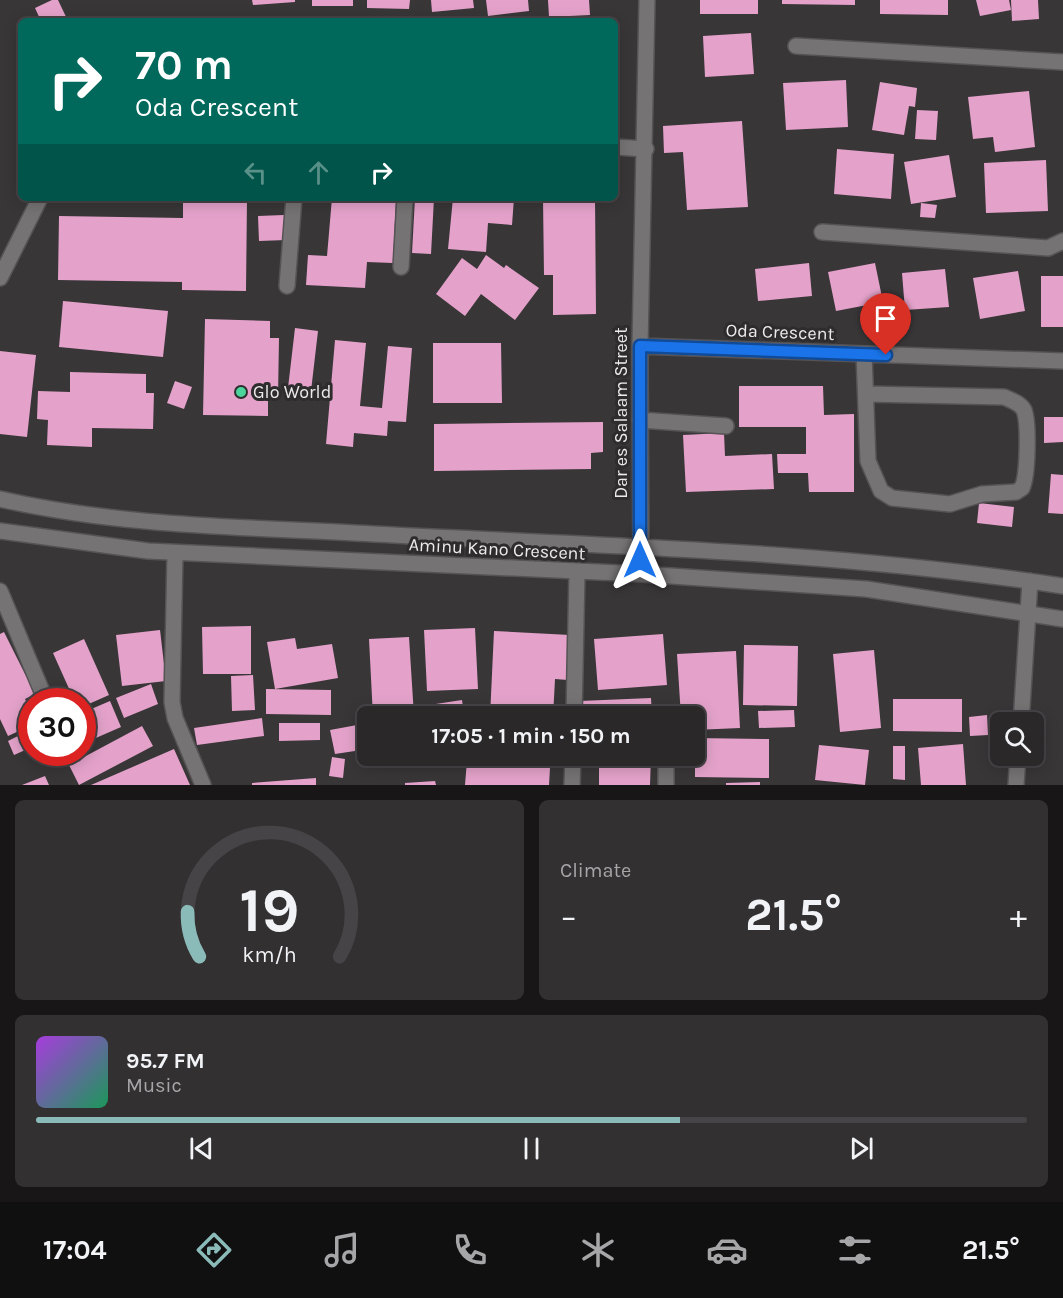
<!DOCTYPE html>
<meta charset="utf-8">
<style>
:root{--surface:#2b282a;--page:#333032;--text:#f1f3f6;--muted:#a6a6a8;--line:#474447;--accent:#8bbbb9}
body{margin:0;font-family:Karla,sans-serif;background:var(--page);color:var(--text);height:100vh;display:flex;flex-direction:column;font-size:22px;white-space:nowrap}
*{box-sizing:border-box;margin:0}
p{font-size:20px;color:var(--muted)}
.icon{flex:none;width:33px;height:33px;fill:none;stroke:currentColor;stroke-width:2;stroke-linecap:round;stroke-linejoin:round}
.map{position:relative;height:785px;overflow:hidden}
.drawer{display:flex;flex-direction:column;gap:15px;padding:15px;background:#181617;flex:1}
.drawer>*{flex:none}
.guide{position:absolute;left:18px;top:18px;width:600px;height:183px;border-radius:9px;box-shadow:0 3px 15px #0003,0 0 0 2px var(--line);background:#00695c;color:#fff;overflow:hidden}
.tools{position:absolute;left:990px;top:712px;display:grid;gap:12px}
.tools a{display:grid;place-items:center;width:54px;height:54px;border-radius:9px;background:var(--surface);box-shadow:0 3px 15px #0003,0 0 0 2px var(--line);font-size:30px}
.speed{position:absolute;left:18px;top:688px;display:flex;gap:12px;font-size:30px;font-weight:700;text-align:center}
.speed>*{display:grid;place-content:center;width:78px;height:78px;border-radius:50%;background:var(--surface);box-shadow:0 3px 15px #0003,0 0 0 2px var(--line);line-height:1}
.speed .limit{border:9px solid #d22;background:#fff;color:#111}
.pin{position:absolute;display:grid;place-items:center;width:51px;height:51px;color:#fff;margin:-62px -26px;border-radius:50% 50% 50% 0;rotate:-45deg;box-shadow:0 0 6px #0007}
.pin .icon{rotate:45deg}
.me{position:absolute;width:66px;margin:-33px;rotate:0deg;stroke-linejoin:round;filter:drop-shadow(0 0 4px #0008)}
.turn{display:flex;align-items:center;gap:21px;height:126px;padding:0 18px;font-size:27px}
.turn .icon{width:78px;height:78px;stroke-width:2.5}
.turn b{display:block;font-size:42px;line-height:51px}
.lanes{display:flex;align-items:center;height:57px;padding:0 18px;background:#0003;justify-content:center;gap:30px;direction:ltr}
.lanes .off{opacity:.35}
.big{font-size:45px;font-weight:700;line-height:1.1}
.drawer .card{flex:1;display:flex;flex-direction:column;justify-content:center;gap:9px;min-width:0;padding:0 21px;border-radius:9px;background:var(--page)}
.drawer .dial{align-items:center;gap:0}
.dial svg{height:156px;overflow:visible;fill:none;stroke:var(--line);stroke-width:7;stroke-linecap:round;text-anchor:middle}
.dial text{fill:var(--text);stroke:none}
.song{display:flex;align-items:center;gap:18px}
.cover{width:72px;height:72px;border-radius:9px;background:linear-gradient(135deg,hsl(280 70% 55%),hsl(150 70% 35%))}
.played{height:6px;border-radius:3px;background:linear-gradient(90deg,var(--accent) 65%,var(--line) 65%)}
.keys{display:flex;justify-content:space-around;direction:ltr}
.heat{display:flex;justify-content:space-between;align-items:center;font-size:33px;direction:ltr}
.drawer .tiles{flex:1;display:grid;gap:15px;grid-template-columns:1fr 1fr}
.card:last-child{grid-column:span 2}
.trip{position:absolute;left:357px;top:706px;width:348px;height:60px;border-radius:9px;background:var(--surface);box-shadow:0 3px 15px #0003,0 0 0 2px var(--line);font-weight:700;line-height:60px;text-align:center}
.dock{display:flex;height:96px;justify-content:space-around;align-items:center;background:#111011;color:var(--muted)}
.dock .icon{width:42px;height:42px}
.dock .current{color:var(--accent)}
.dock b{font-size:27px;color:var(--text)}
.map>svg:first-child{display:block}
</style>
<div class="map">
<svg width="1063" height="785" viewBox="0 0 1063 785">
<rect width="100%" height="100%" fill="#393638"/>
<path fill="#e4a2ca" d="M 52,0 L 58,0 L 68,21 L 41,21 L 35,8 Z
M 252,0 L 295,0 L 295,2 L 253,5 Z
M 312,0 L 353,0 L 353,6 L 312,6 Z
M 367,0 L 410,0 L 409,9 L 367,8 Z
M 431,0 L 473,0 L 474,8 L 432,12 Z
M 486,0 L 528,0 L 529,11 L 488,16 Z
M 548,0 L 589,0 L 590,15 L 549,17 Z
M 700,0 L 758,0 L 758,14 L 700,14 Z
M 782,0 L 855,0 L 855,5 L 782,4 Z
M 880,0 L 948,0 L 948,15 L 880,14 Z
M 976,0 L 1009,0 L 1011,10 L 980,16 Z
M 1011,0 L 1038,0 L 1039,19 L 1012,21 Z
M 751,33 L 754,74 L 705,77 L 703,36 Z
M 846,80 L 848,127 L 786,130 L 783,83 Z
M 880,82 L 917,88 L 915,107 L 909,106 L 904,135 L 872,130 Z
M 1029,91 L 1035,147 L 995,152 L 993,137 L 973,139 L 968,97 Z
M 917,110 L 938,111 L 936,140 L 915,139 Z
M 742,121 L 748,207 L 687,210 L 683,152 L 664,153 L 663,126 Z
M 837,149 L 894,154 L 891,199 L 834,194 Z
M 949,155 L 956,197 L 911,204 L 904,162 Z
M 1046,160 L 1048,211 L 986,213 L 984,163 Z
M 183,198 L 247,198 L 246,291 L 182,290 L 182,282 L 58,280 L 59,216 L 183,218 Z
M 332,198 L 396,198 L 393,263 L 367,262 L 365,288 L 306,285 L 308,255 L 327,256 Z
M 415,198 L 434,198 L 431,254 L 412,253 Z
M 453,198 L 514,198 L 512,225 L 488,223 L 486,252 L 448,249 Z
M 543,198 L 595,198 L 596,314 L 553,315 L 553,275 L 544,275 Z
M 921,203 L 937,205 L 935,218 L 920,217 Z
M 284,215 L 286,240 L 259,241 L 258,216 Z
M 486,255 L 504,268 L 506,265 L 539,288 L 515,320 L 481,294 L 465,316 L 436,294 L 462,258 L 477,269 Z
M 809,263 L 812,296 L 758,301 L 755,269 Z
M 875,263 L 883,302 L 836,311 L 828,272 Z
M 945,269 L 949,307 L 905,310 L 902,273 Z
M 1018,271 L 1025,311 L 980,319 L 973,278 Z
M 1041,276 L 1063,276 L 1063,327 L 1041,327 Z
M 63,301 L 168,311 L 163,357 L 59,347 Z
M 205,319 L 270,321 L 270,338 L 279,338 L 278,397 L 268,397 L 268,416 L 203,415 Z
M 295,328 L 318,331 L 311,391 L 288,388 Z
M 335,340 L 366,343 L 360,406 L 382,408 L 388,346 L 412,348 L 406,422 L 388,421 L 387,436 L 354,433 L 353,447 L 326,444 Z
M 433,343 L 501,343 L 502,403 L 433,403 Z
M 0,351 L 36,355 L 27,437 L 0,434 Z
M 70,372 L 146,374 L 146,393 L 154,393 L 153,429 L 92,428 L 92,447 L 47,445 L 48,420 L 37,419 L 38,391 L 70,392 Z
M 175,381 L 192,387 L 184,409 L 167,403 Z
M 739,386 L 823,386 L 824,415 L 854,414 L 854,492 L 809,492 L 808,473 L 778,473 L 777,454 L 806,454 L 806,427 L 739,427 Z
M 1044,417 L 1063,417 L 1063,442 L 1044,443 Z
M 603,422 L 603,452 L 591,453 L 591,469 L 434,471 L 434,424 Z
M 724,433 L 725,456 L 772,454 L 774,489 L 686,492 L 683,435 Z
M 1051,474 L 1063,475 L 1063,514 L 1048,513 Z
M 979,503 L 1014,507 L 1012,527 L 977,523 Z
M 251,626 L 251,674 L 203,674 L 202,627 Z
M 475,628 L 478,689 L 427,691 L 424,630 Z
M 160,630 L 166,681 L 122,686 L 116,635 Z
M 494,631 L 570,635 L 568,680 L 555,679 L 553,717 L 490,717 Z
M 4,632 L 35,694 L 25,699 L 32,712 L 32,725 L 8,736 L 0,719 L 0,634 Z
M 663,634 L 667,685 L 598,690 L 594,639 Z
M 409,637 L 414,716 L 373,717 L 369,639 Z
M 295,638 L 297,649 L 332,644 L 338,678 L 275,689 L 267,642 Z
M 84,639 L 109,695 L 82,707 L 82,702 L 75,702 L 53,653 Z
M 744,645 L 798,646 L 797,706 L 743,705 Z
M 874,650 L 881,728 L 840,732 L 833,654 Z
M 736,651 L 740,728 L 694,730 L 694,717 L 681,717 L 677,654 Z
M 253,675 L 255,710 L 232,711 L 231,676 Z
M 151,684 L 158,704 L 124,718 L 116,698 Z
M 266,689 L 331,690 L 331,715 L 266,714 Z
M 651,698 L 652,717 L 581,717 L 580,701 Z
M 893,699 L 962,699 L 962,732 L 893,731 Z
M 462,700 L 464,715 L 431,717 L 429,705 Z
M 110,701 L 121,727 L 89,741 L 82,725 L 82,713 Z
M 794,710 L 795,727 L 759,728 L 758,711 Z
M 987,715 L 988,735 L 970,736 L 969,717 Z
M 262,718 L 264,736 L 197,745 L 194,728 Z
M 279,723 L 320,723 L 320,740 L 279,741 Z
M 368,723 L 368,749 L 335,754 L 330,730 Z
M 142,726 L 153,746 L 79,785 L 69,765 Z
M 32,729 L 32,747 L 14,755 L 8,741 Z
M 695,738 L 769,739 L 769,778 L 695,777 Z
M 963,744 L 966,785 L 921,785 L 918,748 Z
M 819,745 L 869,750 L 865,785 L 815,780 Z
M 893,746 L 905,746 L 905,780 L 893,779 Z
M 174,749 L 190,785 L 91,785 Z
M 396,756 L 447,756 L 447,761 L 396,761 Z
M 470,756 L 537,756 L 537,759 L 470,759 Z
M 599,756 L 651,756 L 650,785 L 599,785 Z
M 332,757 L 345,759 L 343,778 L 329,776 Z
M 467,761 L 550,768 L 549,785 L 465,785 Z
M 45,776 L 49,785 L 22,785 Z
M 316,778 L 316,785 L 252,785 L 252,783 Z
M 435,781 L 436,785 L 405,785 L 405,783 Z
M 760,782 L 760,785 L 726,785 L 726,783 Z"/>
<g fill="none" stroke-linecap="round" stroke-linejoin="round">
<defs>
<path id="minor" d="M 796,46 L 1063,62
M 615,147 L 646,149
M 822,232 L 1048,248 L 1063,241
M 401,267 L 405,198
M 0,278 L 40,198
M 287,286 L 294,198
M 640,346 L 1063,361
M 864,354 L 868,461 L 881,491 L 892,498 L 950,504 L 982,494 L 1016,492 L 1022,488 C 1028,475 1029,423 1024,410 C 1020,403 1011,400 1004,397 L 866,394
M 640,420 L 726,426
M 0,499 C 122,527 249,527 373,534 C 604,546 834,551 1063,586
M 0,531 L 148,551 L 641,574 L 866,589 L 1063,619
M 175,553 L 172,702 L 175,718 L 203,785
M 641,574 L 640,346 L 647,0
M 0,591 L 46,701
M 574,717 L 577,572
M 1021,723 L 1030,581
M 666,756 L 666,785
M 572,785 L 573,756
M 1016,785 L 1018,756"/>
</defs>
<use href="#minor" stroke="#565355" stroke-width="18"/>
<use href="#minor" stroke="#757374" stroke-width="15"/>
</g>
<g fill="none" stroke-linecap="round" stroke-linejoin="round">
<defs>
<path id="route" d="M 640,560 L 640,346 L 886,355"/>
</defs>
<use href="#route" stroke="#114b97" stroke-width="15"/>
<use href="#route" stroke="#1a73e8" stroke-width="10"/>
</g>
<circle fill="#4bd49b" stroke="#2f2c2e" stroke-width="2" cx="241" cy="392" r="6"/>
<g text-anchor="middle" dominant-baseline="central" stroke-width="6" stroke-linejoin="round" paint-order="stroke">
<g font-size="18" fill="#eceaeb" stroke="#2f2c2e">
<text transform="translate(780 332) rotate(2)">Oda Crescent</text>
<text transform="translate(621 413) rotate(-90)">Dar es Salaam Street</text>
<text transform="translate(497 549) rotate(3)">Aminu Kano Crescent</text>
</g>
<g font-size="18" fill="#eceaeb" stroke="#2f2c2e" text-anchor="start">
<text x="253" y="392">Glo World</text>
</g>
</g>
</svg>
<div class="tools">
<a><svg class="icon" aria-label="search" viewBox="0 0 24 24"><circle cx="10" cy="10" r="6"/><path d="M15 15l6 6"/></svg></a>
</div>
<div class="speed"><div class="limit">30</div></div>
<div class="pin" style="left:886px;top:355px;background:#d93025"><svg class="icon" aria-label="arrive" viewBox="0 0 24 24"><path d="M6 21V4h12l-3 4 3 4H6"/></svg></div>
<svg class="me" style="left:640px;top:560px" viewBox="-20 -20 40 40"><path d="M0-17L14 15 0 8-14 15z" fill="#1a73e8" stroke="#fff" stroke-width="4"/></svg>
<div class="trip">17:05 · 1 min · 150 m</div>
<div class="guide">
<div class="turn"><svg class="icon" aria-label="right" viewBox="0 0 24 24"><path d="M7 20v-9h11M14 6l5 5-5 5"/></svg><div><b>70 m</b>Oda Crescent</div></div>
<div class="lanes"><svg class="icon off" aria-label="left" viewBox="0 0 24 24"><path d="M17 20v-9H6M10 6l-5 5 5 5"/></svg><svg class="icon off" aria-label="ahead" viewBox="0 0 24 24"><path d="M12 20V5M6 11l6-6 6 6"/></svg><svg class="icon" aria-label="right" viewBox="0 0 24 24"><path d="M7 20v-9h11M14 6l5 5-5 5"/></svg></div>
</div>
</div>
<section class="drawer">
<div class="tiles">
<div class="card dial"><svg viewBox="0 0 100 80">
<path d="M14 69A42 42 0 1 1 86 69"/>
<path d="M14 69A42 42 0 0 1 8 46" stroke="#8bbbb9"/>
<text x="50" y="56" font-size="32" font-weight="700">19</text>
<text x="50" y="72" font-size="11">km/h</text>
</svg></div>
<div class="card"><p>Climate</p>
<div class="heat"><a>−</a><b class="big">21.5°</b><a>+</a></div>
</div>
<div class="card">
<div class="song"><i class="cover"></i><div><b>95.7 FM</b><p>Music</p></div></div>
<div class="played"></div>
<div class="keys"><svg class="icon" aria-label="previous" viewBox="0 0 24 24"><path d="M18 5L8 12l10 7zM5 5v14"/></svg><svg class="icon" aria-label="pause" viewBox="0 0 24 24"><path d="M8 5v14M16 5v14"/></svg><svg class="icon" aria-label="next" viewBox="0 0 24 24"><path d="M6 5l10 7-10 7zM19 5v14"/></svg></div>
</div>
</div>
</section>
<nav class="dock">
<b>17:04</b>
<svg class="icon current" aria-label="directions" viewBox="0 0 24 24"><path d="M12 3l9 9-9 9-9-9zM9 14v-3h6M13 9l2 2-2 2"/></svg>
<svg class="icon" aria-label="music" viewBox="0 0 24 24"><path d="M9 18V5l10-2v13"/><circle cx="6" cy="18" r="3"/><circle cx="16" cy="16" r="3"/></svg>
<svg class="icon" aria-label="phone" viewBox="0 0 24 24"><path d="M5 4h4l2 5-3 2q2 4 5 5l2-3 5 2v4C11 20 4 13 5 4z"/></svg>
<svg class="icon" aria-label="climate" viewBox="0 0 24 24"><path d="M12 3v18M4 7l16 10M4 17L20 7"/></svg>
<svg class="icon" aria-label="car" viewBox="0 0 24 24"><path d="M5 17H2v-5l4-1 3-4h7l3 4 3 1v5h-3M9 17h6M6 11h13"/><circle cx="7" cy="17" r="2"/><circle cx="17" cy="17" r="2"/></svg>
<svg class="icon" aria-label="filters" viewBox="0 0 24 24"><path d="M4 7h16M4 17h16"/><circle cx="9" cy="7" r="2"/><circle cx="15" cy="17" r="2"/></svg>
<b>21.5°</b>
</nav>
